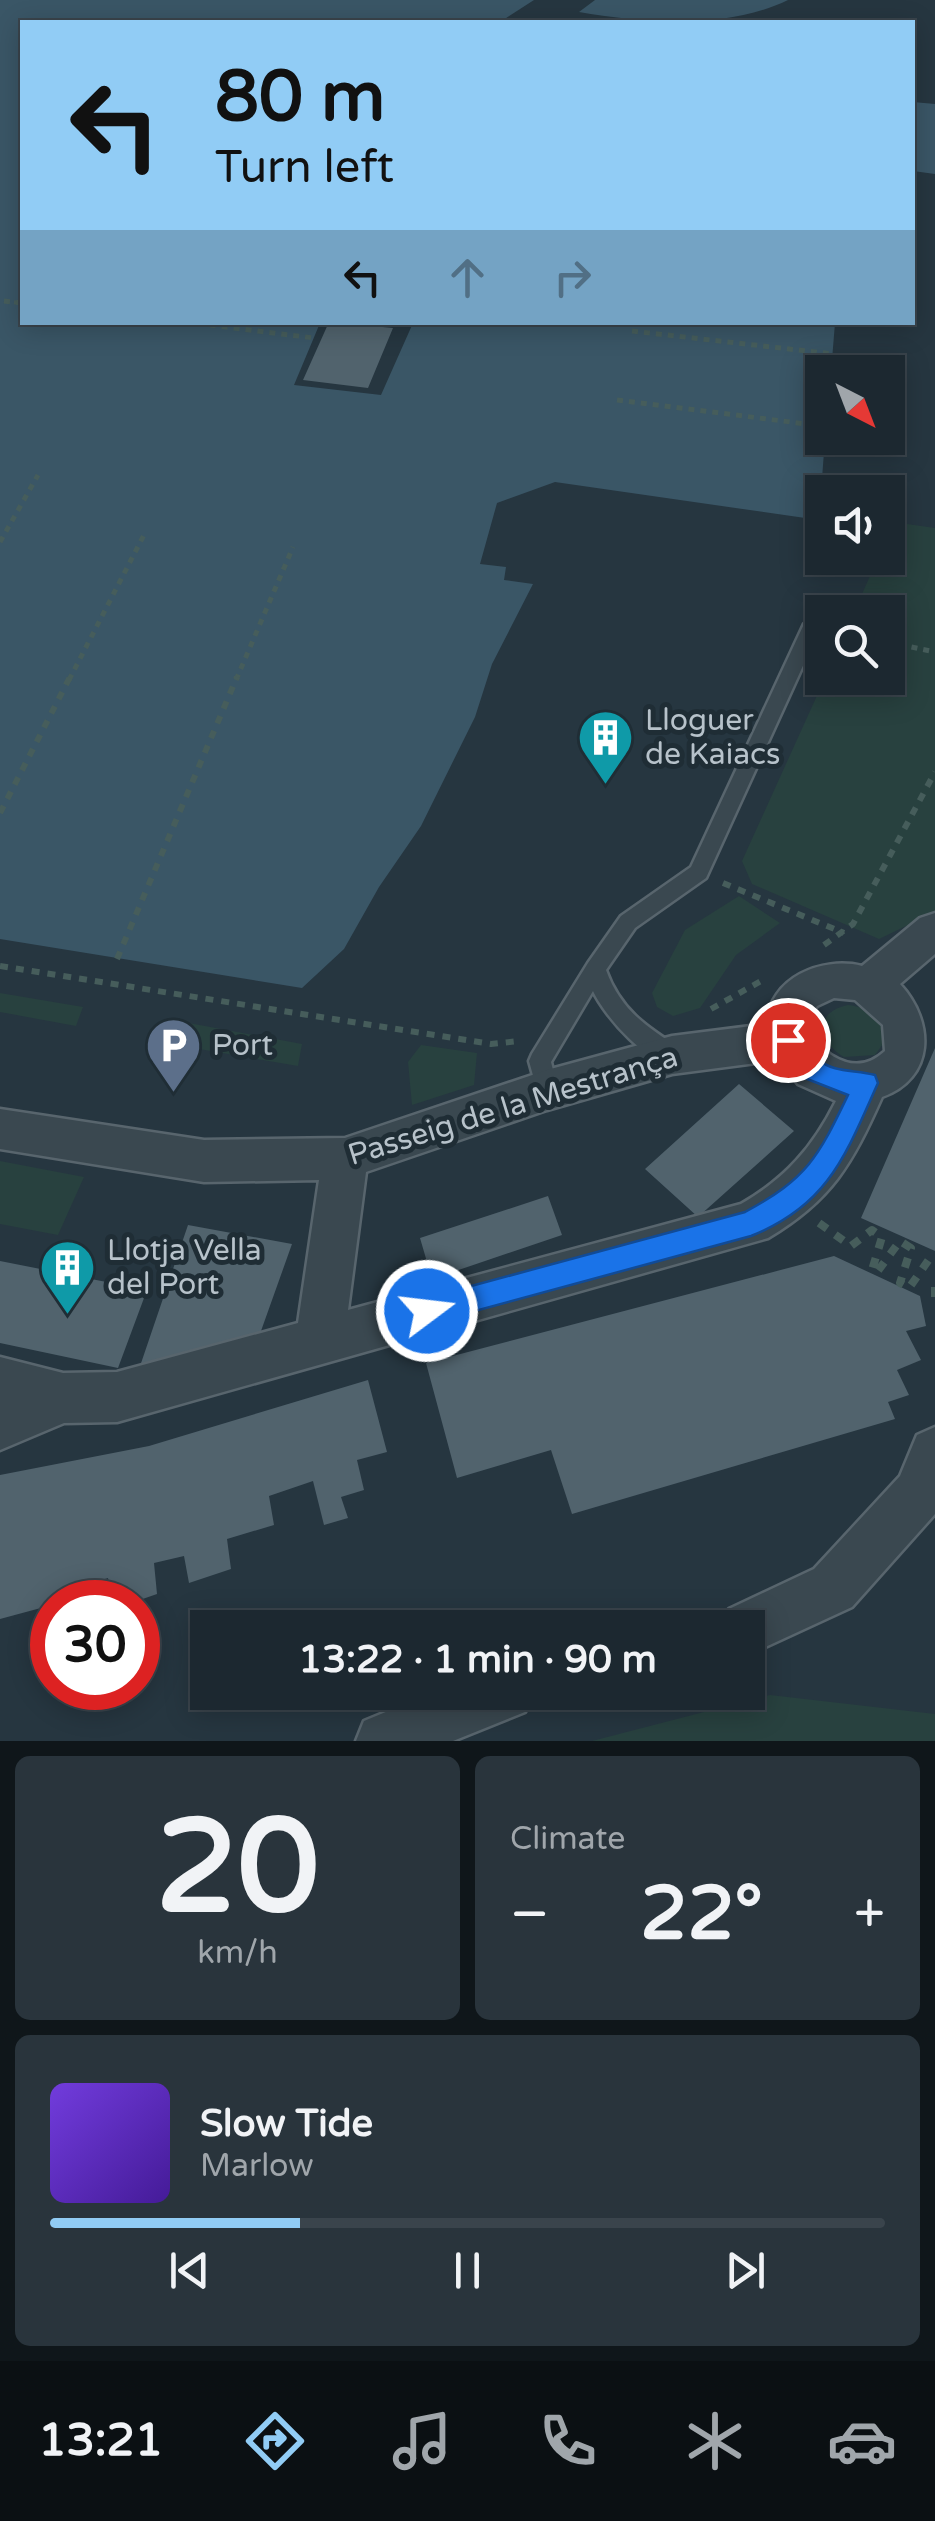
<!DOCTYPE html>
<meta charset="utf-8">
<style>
:root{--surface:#1c2830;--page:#29343c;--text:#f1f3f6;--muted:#a0a6ab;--line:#3a444c;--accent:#91ccf5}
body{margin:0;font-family:"Varela Round",sans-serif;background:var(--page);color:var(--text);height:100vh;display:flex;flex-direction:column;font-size:38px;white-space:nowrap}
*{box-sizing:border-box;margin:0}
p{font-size:32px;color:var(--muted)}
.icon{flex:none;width:55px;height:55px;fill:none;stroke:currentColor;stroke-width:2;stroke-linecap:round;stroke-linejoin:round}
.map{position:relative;height:1741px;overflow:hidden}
.details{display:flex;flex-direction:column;gap:15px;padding:15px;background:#0f161a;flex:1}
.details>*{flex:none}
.hud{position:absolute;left:20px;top:20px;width:895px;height:305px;border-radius:0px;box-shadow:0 5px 25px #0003,0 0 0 2px var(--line);background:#91ccf5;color:#111;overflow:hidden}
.needle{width:65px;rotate:138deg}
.tools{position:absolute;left:805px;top:355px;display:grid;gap:20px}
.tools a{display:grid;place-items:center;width:100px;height:100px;border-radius:0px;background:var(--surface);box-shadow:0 5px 25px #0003,0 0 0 2px var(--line);font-size:50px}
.speed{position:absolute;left:30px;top:1580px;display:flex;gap:20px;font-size:50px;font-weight:700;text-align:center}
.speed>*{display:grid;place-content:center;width:130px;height:130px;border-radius:50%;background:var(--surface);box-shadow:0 5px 25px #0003,0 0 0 2px var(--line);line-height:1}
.speed .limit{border:15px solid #d22;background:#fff;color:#111}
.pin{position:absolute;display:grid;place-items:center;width:85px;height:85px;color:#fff;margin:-42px;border:5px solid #fff;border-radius:50%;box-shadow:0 2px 10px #0007}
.me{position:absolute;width:110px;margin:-55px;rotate:75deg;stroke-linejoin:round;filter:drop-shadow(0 0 8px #0008)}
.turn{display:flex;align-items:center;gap:35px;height:210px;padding:0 30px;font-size:45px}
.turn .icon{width:130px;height:130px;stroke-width:2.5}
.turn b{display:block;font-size:70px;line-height:85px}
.lanes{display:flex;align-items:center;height:95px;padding:0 30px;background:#0003;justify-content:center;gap:50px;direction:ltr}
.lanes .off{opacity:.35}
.big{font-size:75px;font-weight:800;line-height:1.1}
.details .tile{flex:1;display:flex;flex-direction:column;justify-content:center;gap:15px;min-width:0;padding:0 35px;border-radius:15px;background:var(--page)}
.details .dial{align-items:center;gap:0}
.dial b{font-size:130px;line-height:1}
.song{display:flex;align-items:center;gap:30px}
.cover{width:120px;height:120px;border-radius:15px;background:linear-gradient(135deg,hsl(260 70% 55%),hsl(260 70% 35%))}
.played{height:10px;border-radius:5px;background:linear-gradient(90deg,var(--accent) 30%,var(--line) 30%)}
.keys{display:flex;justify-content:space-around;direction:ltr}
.heat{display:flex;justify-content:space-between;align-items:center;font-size:55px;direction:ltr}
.details .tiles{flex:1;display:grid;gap:15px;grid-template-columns:1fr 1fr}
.tile:last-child{grid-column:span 2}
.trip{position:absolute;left:190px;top:1610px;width:575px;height:100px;border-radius:0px;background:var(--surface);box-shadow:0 5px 25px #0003,0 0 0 2px var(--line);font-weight:800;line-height:100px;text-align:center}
.menu{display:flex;height:160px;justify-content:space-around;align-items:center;background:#0b1013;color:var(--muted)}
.menu .icon{width:70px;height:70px}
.menu .selected{color:var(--accent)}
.menu b{font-size:45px;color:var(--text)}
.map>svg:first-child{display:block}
</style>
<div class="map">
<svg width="935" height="1741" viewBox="0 0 935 1741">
<rect width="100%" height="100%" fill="#263640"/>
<path fill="#28413f" d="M 893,522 L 935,528 L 935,912 L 879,939 L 752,884 L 742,861 L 825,678 L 888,678 L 888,612 L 854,612 L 878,558 L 888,558 L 888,535 Z
M 739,896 L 780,923 L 736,955 L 700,1008 L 673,1016 L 657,1007 L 652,993 L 685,930 Z
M 0,993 L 83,1007 L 76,1026 L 0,1012 Z
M 848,1005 C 868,1007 885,1019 885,1041 L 875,1055 L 844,1057 C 818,1042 813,1012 848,1005 Z
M 178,1021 L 302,1044 L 298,1066 L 170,1044 Z
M 421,1045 L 477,1053 L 474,1085 L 412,1105 L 408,1062 Z
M 0,1161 L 84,1177 L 58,1235 L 0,1224 Z
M 770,1695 L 935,1714 L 935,1741 L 592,1741 Z"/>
<path fill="#3a5666" d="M 0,0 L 534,0 L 500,22 L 22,22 L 22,322 L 320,323 L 294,385 L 381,395 L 413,323 L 835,323 L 831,372 L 822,372 L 825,438 L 819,520 L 555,482 L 497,503 L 480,564 L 506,567 L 504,580 L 533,584 L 492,664 L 475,717 L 421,826 L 379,887 L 344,949 L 302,988 L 0,939 Z
M 595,0 L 788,0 C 726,30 645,23 579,12 Z
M 913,102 L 935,104 L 935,174 L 913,171 Z"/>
<path fill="#51636d" d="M 329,322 L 393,328 L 368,388 L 303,380 Z
M 935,1048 L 935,1251 L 861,1218 Z
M 739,1084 L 794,1131 L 698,1217 L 645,1169 Z
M 548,1196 L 562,1235 L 432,1279 L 420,1238 Z
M 188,1225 L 292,1244 L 256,1345 L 137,1375 Z
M 834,1256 L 920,1296 L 926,1326 L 906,1331 L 921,1360 L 897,1370 L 909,1395 L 888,1402 L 895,1419 L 572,1514 L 551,1450 L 457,1478 L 426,1363 Z
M 0,1261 L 147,1290 L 118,1368 L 0,1343 Z
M 368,1380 L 387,1452 L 357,1460 L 364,1490 L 341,1497 L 348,1518 L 324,1525 L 313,1481 L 269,1496 L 274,1525 L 227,1539 L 231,1569 L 189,1583 L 184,1556 L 154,1563 L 157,1594 L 134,1602 L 112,1602 L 108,1578 L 91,1583 L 89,1595 L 0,1619 L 0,1475 L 149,1446 Z"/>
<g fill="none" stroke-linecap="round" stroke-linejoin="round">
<defs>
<path id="service" d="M 813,618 L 822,624 L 706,878 L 635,928 L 606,970 C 620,1009 646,1027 680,1048 L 683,1055 L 680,1062 C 651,1071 604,1015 593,991 L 551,1062 L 558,1090 L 555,1097 L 547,1100 L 539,1097 L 529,1061 L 532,1054 L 588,963 L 621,916 L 691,867 L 804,624 Z"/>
<path id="minor" d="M 935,913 L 935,954 L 900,984 C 935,1022 935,1078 882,1097 C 852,1164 832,1200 768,1238 L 117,1422 L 64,1423 L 0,1450 L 0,1357 L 63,1373 L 117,1372 L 298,1323 L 319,1180 L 204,1182 L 0,1149 L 0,1109 L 204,1140 L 345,1138 L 547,1070 L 672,1036 L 767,1024 C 769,978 822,956 862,966 L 920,918 ZM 834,998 L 855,1000 L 883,1025 L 885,1051 C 859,1075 834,1061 813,1040 L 810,1016 L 817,1006 ZM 779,1060 L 798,1084 L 836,1101 C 813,1147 786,1178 741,1204 L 348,1310 L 366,1172 L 547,1110 L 672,1074 Z
M 935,1427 L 935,1514 L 852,1607 L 748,1655 L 748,1628 L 721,1628 L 729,1609 L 814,1569 L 900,1476 L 917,1435 Z
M 434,1692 L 533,1692 L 525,1712 L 453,1741 L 356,1741 L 364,1721 Z"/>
</defs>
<use href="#service" stroke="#58656d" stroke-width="5"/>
<use href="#minor" stroke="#58656d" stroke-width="5"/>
<path stroke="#465d5b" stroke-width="4" stroke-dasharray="5 5" stroke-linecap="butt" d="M 4,301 L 19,303"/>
<path stroke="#465d5b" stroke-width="5" stroke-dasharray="6 6" stroke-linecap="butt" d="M 4,301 L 22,303
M 186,322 L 314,338
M 632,331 L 833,354
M 617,400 L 822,426
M 0,542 L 38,475
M 888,642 L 935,652
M 69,680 L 146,531
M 236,680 L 293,547"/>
<path stroke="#465d5b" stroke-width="6" stroke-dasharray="8 8" stroke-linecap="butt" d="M 0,813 L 70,677
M 723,883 L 844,933
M 824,945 L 853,924 L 935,772
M 117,959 L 237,677
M 0,966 L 491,1044 L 519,1041
M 711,1009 L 761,981"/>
<path stroke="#465d5b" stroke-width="8" stroke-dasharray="10 10" stroke-linecap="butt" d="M 819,1223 L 851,1246 L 872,1230 L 882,1237 L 872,1270 L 877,1272 L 900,1241 L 911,1248 L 900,1283 L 909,1288 L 930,1258 L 935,1260
M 935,1287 L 935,1300"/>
<use href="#service" fill="#3a4850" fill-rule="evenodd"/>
<use href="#minor" fill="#3a4850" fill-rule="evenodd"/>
</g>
<path fill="#1a73e8" stroke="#114b97" stroke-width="2.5" d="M 788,1029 C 804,1035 807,1049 818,1059 C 834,1074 856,1069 875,1075 L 878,1083 C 846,1154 829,1205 751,1236 L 427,1324 L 417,1320 L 413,1311 L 417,1302 L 427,1298 L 745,1212 C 808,1178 818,1157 848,1095 L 802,1077 L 776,1040 L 780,1032 Z"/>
<defs>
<symbol id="building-pin" viewBox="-11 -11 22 30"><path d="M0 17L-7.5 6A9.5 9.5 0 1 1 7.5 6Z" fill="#0f9aa8" stroke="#1f2d35"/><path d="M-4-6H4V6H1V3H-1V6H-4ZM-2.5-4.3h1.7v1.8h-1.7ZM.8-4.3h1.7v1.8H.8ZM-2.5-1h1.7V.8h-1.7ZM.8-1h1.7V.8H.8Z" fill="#fff"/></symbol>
<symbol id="parking-pin" viewBox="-11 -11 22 30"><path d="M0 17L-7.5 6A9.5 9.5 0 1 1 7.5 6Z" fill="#5c6f8a" stroke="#1f2d35"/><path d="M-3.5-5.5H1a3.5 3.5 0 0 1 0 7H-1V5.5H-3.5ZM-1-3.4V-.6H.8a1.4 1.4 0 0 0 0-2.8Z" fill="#fff"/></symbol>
</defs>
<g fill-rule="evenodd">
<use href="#building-pin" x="574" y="706" width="63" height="86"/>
<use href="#parking-pin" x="142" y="1014" width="63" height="86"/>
<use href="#building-pin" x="36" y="1236" width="63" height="86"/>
</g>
<g text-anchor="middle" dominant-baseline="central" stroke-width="10" stroke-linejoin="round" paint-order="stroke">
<g font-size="30" fill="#b7c2ca" stroke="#1f2d35" text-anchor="start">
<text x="645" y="720">Lloguer<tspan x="645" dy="34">de Kaiacs</tspan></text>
<text x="212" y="1045">Port</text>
<text x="107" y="1250">Llotja Vella<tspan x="107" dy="34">del Port</tspan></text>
</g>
<g font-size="30" fill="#b7c2ca" stroke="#1f2d35">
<text transform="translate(513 1106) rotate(-17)">Passeig de la Mestrança</text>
</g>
</g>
</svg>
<div class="tools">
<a><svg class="needle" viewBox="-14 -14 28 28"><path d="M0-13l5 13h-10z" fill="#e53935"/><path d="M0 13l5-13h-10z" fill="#a0a6ab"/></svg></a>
<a><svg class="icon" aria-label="sound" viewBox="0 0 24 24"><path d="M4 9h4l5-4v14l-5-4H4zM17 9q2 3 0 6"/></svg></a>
<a><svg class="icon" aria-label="search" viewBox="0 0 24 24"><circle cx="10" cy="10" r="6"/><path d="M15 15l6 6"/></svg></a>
</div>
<div class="speed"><div class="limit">30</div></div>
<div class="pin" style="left:788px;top:1040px;background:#d93025"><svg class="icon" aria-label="arrive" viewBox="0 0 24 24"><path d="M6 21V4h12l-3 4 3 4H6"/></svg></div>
<svg class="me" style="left:427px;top:1311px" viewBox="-20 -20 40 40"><circle r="17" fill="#1a73e8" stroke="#fff" stroke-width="3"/><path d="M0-11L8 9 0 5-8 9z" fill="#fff"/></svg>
<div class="trip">13:22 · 1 min · 90 m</div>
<div class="hud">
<div class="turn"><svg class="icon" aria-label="left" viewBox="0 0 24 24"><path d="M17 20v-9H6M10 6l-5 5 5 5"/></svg><div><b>80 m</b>Turn left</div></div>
<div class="lanes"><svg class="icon" aria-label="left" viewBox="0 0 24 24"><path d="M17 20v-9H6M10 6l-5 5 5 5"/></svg><svg class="icon off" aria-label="ahead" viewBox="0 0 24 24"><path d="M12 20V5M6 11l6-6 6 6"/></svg><svg class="icon off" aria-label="right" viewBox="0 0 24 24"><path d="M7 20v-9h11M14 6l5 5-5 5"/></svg></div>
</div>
</div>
<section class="details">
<div class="tiles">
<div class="tile dial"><b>20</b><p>km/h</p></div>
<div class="tile"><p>Climate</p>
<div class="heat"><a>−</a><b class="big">22°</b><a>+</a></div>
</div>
<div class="tile">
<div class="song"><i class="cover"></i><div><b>Slow Tide</b><p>Marlow</p></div></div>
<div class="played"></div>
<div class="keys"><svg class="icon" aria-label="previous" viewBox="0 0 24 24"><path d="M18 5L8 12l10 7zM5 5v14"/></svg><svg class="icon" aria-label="pause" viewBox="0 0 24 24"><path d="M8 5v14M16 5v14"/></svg><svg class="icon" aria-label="next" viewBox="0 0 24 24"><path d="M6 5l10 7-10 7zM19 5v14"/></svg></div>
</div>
</div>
</section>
<nav class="menu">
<b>13:21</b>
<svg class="icon selected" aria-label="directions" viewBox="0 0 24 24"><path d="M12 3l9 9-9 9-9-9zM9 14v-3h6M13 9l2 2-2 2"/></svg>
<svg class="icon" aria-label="music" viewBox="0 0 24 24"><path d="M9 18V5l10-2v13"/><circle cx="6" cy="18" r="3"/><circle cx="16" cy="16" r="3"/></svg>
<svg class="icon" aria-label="phone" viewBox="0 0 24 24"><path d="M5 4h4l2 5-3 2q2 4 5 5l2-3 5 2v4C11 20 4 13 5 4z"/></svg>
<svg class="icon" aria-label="climate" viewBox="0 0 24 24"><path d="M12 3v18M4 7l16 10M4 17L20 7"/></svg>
<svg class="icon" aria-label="car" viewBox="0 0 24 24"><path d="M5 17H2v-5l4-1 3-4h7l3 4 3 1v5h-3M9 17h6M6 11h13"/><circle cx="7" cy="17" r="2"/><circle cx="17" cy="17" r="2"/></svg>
</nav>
